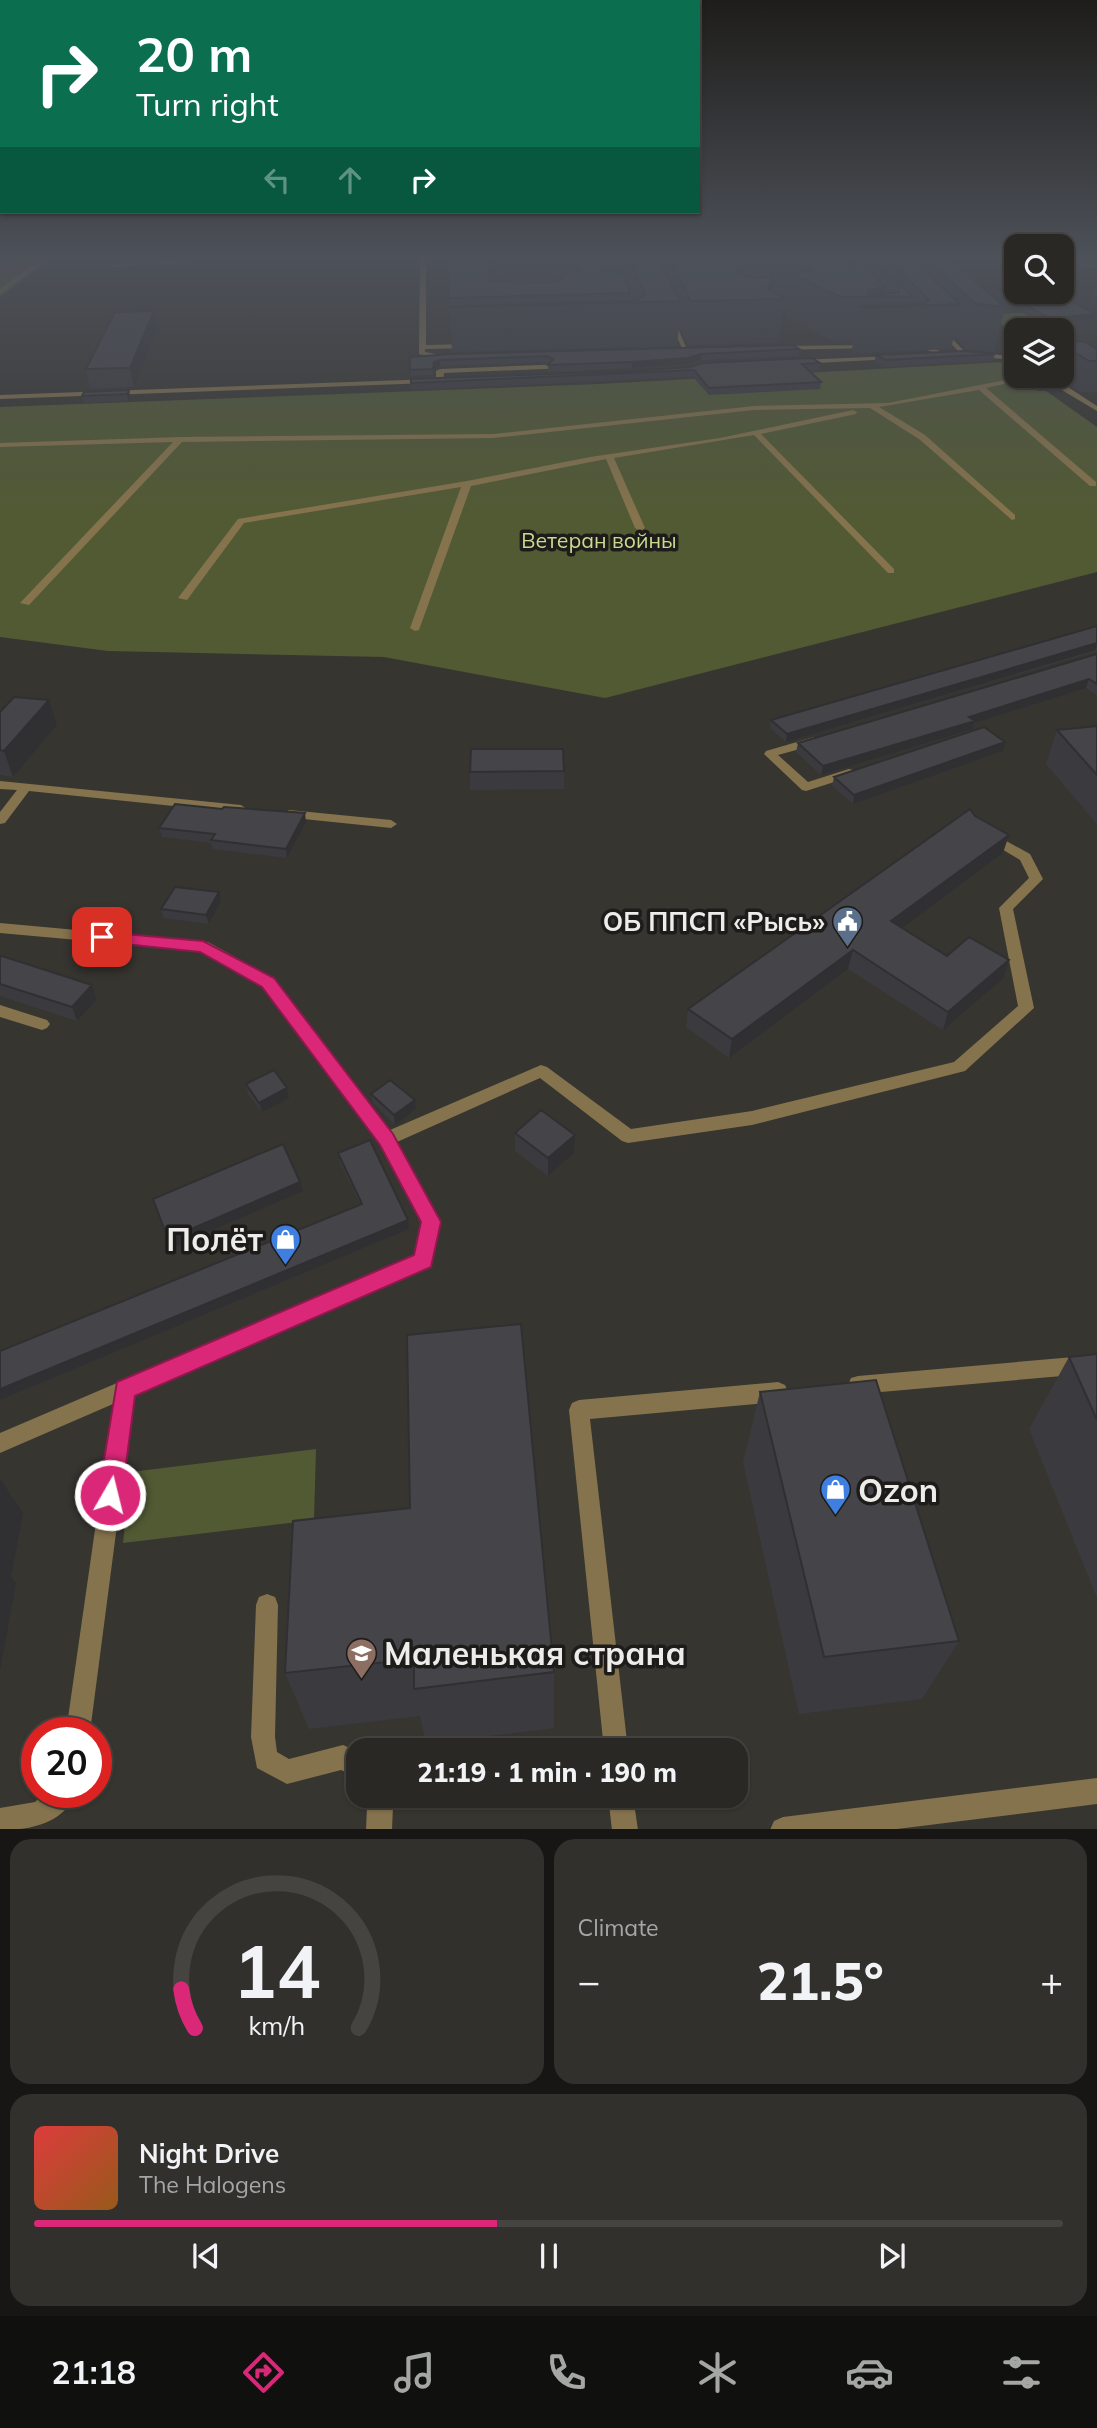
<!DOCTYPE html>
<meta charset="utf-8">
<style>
:root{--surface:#292824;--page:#31302c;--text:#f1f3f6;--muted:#a5a6a6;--line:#454441;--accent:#db2777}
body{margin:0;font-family:Mulish,sans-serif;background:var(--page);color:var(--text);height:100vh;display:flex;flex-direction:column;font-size:26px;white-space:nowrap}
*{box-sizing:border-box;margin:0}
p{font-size:23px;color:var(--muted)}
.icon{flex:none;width:38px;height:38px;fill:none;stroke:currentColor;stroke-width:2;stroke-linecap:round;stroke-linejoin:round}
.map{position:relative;height:1829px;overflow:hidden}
.panel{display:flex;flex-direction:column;gap:10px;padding:10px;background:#171614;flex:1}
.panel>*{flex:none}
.hud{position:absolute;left:0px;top:0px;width:700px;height:214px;box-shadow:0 2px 5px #0004,0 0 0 2px var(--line);background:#0b6e4f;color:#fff;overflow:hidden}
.tools{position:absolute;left:1004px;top:234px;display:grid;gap:14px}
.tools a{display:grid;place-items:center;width:70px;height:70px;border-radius:14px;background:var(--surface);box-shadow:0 2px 5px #0004,0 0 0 2px var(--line);font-size:35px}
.speed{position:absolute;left:21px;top:1717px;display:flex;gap:14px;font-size:35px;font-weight:700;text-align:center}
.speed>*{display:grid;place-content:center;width:91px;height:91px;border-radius:50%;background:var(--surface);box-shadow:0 2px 5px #0004,0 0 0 2px var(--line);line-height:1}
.speed .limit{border:10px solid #d22;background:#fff;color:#111}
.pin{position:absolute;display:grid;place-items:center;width:60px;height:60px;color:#fff;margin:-30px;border-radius:14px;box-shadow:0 4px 10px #0006}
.me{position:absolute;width:77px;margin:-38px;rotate:8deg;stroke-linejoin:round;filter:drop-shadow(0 0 5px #0008)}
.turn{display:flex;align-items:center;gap:24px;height:147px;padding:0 21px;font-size:32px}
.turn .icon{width:91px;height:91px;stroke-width:2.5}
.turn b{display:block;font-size:49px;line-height:60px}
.lanes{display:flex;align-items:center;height:66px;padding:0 21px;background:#0003;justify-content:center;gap:35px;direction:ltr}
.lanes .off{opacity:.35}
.big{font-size:52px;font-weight:800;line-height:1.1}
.panel .tile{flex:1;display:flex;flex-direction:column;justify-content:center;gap:10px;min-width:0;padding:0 24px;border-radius:21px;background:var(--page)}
.panel .dial{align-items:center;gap:0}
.dial svg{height:182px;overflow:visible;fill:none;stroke:var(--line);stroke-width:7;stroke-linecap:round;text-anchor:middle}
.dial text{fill:var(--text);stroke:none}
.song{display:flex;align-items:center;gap:21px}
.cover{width:84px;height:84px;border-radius:10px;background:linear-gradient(135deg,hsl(0 70% 55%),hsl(30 70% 35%))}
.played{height:7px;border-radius:4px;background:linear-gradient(90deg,var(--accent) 45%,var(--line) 45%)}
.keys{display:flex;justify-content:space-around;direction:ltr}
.heat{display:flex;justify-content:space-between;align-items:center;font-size:38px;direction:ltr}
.panel .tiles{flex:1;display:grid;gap:10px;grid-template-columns:1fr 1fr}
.tile:last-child{grid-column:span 2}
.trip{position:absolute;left:346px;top:1738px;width:402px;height:70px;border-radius:21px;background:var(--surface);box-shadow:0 2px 5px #0004,0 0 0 2px var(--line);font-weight:800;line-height:70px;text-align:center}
.tabs{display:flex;height:112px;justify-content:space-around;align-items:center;background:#10100e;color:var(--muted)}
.tabs .icon{width:49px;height:49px}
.tabs .on{color:var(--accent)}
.tabs b{font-size:32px;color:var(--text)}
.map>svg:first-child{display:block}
</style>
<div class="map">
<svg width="1097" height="1830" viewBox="0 0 1097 1830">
<rect width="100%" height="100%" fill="#373530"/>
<path fill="#525a34" d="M 0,258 L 54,258 L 0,297 Z
M 1024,313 L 1047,331 L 1017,331 L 1017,334 L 1013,334 L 990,314 Z
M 1004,362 L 1017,371 L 1017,376 L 1025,376 L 1097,427 L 1097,572 L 605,698 L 384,657 L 108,651 L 0,637 L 0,407 L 599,384 Z
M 316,1449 L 314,1520 L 123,1543 L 131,1472 Z"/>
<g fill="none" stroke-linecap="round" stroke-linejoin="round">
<path fill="#85734d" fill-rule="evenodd" d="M 43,258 L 50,258 L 0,294 L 0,289 Z
M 185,258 L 191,258 L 191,263 L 113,267 L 110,265 L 186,260 Z
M 420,258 L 455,258 L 426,261 L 426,345 L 468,344 L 471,346 L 468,348 L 425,349 L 425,352 L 445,356 L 443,359 L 419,354 Z
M 1064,258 L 1097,265 L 1097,269 L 1078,265 Z
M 938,328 L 942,328 L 965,352 L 965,354 L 961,354 L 938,330 Z
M 915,342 L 945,353 L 946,354 L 941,355 L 913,345 Z
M 871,345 L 869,348 L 778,350 L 775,348 L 778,346 Z
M 973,352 L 1017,357 L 1017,361 L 971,355 Z
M 895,356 L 893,359 L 798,364 L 794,362 L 798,360 Z
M 565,364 L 568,368 L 444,373 L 443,383 L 436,381 L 436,371 L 440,369 Z
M 1025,376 L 1040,376 L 986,388 L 1096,482 L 1096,486 L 1090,486 L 979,390 L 879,407 L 925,435 L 1015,515 L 1015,519 L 1012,520 L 919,439 L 870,408 L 754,410 L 493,438 L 182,442 L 29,605 L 20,603 L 173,442 L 0,447 L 0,443 L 181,437 L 493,434 L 754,406 L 888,403 Z
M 1046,376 L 1051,376 L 1097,406 L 1097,411 L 1045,380 Z
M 432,379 L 432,383 L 429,383 L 0,399 L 0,395 Z
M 853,410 L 857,412 L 856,414 L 761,434 L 894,569 L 894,573 L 888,573 L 754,435 L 614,458 L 645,528 L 640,531 L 635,528 L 606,459 L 471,486 L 419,630 L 415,631 L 410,628 L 461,487 L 244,523 L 187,600 L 178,598 L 238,519 L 467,481 L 590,457 L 720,438 Z
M 814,737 L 818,738 L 818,744 L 778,755 L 808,782 L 849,769 L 853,770 L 855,773 L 853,776 L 806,791 L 802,790 L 764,754 L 766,751 Z
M 0,781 L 241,805 L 247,809 L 241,813 L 29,791 L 5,823 L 0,824 L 0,812 L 17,790 L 0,789 Z
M 289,810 L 391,820 L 397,824 L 391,828 L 284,817 L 283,814 Z
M 990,832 L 1030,854 L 1043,879 L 1013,909 L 1034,1008 L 965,1071 L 752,1125 L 628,1143 L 622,1141 L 540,1078 L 397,1142 L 440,1222 L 430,1266 L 134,1395 L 90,1732 L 66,1732 L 113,1404 L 0,1453 L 0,1433 L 416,1255 L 422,1222 L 381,1144 L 263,986 L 200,951 L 0,933 L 0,923 L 208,942 L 273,978 L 390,1130 L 541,1065 L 547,1067 L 631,1129 L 752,1111 L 954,1062 L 1018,1006 L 999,908 L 1029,878 L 1020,860 L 985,839 L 983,836 L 985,833 Z
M 0,1005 L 47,1020 L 50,1024 L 47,1028 L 42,1030 L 0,1017 Z
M 1097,1355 L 1097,1373 L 858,1394 L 851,1392 L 848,1385 L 851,1378 L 858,1376 Z
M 778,1382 L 785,1385 L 788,1392 L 785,1399 L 778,1402 L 590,1419 L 628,1750 L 604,1750 L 569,1410 L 572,1403 L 579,1400 Z
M 267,1594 L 275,1597 L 278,1605 L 275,1737 L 277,1752 L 289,1759 L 343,1745 L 359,1752 L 359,1778 L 341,1770 L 287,1784 L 257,1768 L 251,1737 L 256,1605 L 259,1597 Z
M 1097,1778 L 1097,1804 L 889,1830 L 770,1830 L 774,1821 L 783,1817 Z
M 45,1792 L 77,1792 C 63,1824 31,1830 0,1830 L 0,1808 L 35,1802 Z
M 363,1796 L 388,1796 L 393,1807 L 392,1830 L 366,1830 L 367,1807 Z
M 608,1796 L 633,1796 L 638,1830 L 612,1830 Z"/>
<path fill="#85734d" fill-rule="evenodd" d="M 669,318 L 674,319 L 688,352 L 683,351 Z"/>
</g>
<path fill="#3b3b3f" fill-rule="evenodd" d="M 447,258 L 948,258 L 1005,307 L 994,352 L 966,349 L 954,336 L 951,349 L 857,353 L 852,350 L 853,341 L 834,341 L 785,317 L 786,308 L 784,308 L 779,343 L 688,345 L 679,326 L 677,346 L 452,352 ZM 495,273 L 495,280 L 490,280 L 489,274 ZM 552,275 L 554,277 L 556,278 L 556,281 L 552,282 Z
M 1076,258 L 1097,258 L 1097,260 L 1086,260 Z
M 1097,280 L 1097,306 L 1091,303 Z
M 998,289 L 1096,314 L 1094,320 L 1047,324 L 997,295 Z
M 158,329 L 134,387 L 90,389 L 86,369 Z
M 1062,343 L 1096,349 L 1097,345 L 1097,392 L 1080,392 L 1055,376 L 1062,376 Z
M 799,349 L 798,356 L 701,360 L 688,364 L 632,368 L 548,372 L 548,365 L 549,364 L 547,362 L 440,366 L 435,369 L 433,375 L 411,376 L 410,357 Z
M 995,354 L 993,361 L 884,367 L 874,362 L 876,355 Z
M 820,363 L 819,370 L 809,371 L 821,382 L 820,389 L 709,395 L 693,377 L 411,390 L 411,379 Z
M 1037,376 L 1051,376 L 1064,385 L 1062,391 L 1037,391 Z
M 129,390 L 130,397 L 128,401 L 84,403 L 82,396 Z
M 1097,626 L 1097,651 L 786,742 L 770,728 L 771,720 Z
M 1097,654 L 1097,695 L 1086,688 L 974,723 L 973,729 L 821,775 L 796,752 L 798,743 Z
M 49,700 L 57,725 L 13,777 L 0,775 L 0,712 Z
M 1097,726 L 1097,824 L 1046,764 L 1057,730 Z
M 1003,751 L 853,804 L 832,786 L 834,777 Z
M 564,771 L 564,789 L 470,790 L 470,772 Z
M 975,816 L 1003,853 L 902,928 L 947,956 L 1003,979 L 943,1030 L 848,969 L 729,1058 L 686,1027 L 688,1009 Z
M 306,822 L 287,858 L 213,849 L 211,843 L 162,837 L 159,828 Z
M 221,901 L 209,924 L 163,918 L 161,909 Z
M 0,956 L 92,985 L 97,1000 L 77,1021 L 0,996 Z
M 246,1084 L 287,1088 L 289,1098 L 262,1112 L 248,1094 Z
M 371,1094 L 415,1100 L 416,1109 L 395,1125 L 373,1103 Z
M 515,1133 L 574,1153 L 548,1176 L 515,1151 Z
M 338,1153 L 409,1229 L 0,1400 L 0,1351 L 360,1204 L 340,1163 Z
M 1097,1354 L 1097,1598 L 1029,1429 L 1069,1357 Z
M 760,1392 L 959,1641 L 922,1699 L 799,1714 L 743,1462 Z
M 410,1508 L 554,1672 L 554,1728 L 426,1744 L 420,1716 L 309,1729 L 285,1673 Z"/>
<path fill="#303033" d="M 484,258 L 494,258 L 495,273 L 485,274 Z
M 588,258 L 620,265 L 619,293 Z
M 858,258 L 852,297 L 839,297 L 845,260 Z
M 774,276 L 772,299 L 767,288 Z
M 885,287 L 883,296 L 868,297 L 869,290 Z
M 154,311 L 158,329 L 134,387 L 130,368 Z
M 1096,314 L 1094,320 L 1047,324 L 1049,318 Z
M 701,354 L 701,360 L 688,364 L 632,368 L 632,362 Z
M 440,360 L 440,366 L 435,369 L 433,375 L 433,369 L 434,362 Z
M 129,390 L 130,397 L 128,401 L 127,394 Z
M 1097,643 L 1096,650 L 786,742 L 787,734 Z
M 1089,679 L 1086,688 L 974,723 L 973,729 L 821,775 L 823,766 L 969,717 Z
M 49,700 L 57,725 L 13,777 L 4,751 Z
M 1005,742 L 1003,751 L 853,804 L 854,795 Z
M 305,813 L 306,822 L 287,858 L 286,849 Z
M 1009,835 L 1003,853 L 886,940 L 891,921 Z
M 219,892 L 221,901 L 209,924 L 206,915 Z
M 853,950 L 848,969 L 729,1058 L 732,1039 Z
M 1009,960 L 1003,979 L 943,1030 L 948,1012 Z
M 92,985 L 97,1000 L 77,1021 L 72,1007 Z
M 287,1088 L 289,1098 L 262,1112 L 259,1103 Z
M 415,1100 L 416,1109 L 395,1125 L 394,1115 Z
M 575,1135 L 574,1153 L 548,1176 L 548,1158 Z
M 300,1182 L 303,1191 L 171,1248 L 168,1239 Z
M 408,1220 L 409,1229 L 0,1400 L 0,1389 Z
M 0,1479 L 23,1513 L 11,1577 L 16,1583 L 0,1671 Z"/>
<path fill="#454549" stroke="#303033" stroke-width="2" d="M 447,258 L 487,258 L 490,280 L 547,283 L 561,280 L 563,274 L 580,271 L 576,265 L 561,265 L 559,258 L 617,258 L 620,265 L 598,269 L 601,271 L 623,273 L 630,293 L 449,298 Z
M 498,258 L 549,258 L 552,267 L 499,266 Z
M 629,258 L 657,258 L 680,301 L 450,307 L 636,301 L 645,294 Z
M 669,258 L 729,258 L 740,274 L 755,278 L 774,276 L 767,288 L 785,299 L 691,301 Z
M 746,258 L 798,258 L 799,259 L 748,261 Z
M 803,258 L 858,258 L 845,260 L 843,266 L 866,267 L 885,287 L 869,290 L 868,296 L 899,292 L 899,287 L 871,258 L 875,258 L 912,296 L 841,297 L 790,274 L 813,270 Z
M 887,258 L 910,258 L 960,304 L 864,308 L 859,306 L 923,304 L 929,300 Z
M 924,258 L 948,258 L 1005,307 L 976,304 Z
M 1017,287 L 1017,292 L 1055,292 L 1096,314 L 1049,318 L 998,289 Z
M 154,311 L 130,368 L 86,369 L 115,312 Z
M 1083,341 L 1097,349 L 1097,361 L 1089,361 L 1062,345 L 1062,343 Z
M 793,345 L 799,349 L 701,354 L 688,358 L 632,362 L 548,365 L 553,359 L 547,356 L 440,360 L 434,362 L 433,369 L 410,370 L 410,357 L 452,354 Z
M 964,351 L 995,354 L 886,360 L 876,355 Z
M 812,358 L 820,363 L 802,364 L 821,382 L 709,388 L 694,370 L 411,383 L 411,379 L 632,371 L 690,367 L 703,363 Z
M 1038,376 L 1051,376 L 1064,385 L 1039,384 Z
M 129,390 L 127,394 L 82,396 L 84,392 Z
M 1097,626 L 1097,643 L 787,734 L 771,720 Z
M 1097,654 L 1097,684 L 1089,679 L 969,717 L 975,721 L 823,766 L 798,743 Z
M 14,697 L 49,700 L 4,751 L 0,750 L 0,712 Z
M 1097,726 L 1097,775 L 1057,730 Z
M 984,727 L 1005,742 L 854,795 L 834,777 Z
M 471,749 L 563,749 L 564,771 L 470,772 Z
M 175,804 L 222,809 L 224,807 L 305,813 L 286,849 L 211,840 L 215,834 L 159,828 Z
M 970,809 L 975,816 L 1009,835 L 891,921 L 947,956 L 969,937 L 1009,960 L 948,1012 L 853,950 L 732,1039 L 688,1009 Z
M 175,887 L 219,892 L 206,915 L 161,909 Z
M 0,956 L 5,957 L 92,985 L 72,1007 L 0,984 Z
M 274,1070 L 287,1088 L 259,1103 L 246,1084 Z
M 390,1080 L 415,1100 L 394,1115 L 371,1094 Z
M 541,1110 L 575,1135 L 548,1158 L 515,1133 Z
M 370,1140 L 408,1220 L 0,1389 L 0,1351 L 362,1204 L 338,1153 Z
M 283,1144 L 300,1182 L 168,1239 L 153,1199 Z
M 521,1324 L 554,1672 L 414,1689 L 414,1659 L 285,1673 L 293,1521 L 410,1508 L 407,1335 Z
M 1097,1354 L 1097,1420 L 1069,1357 Z
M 876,1380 L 959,1641 L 824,1657 L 760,1392 Z"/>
<linearGradient id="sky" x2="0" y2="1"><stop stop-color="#1e1d1a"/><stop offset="0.5" stop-color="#4d5159"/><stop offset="1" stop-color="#4d5159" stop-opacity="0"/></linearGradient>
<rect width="1097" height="514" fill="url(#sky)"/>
<path fill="#db2777" stroke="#8e194d" stroke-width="2" d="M 102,932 L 203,941 L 274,978 L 393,1134 L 441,1222 L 431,1267 L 135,1396 L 122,1495 L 119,1504 L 110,1507 L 102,1504 L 98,1495 L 117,1382 L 414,1255 L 421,1222 L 380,1145 L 262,987 L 200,952 L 96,941 L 93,937 Z"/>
<defs>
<symbol id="civic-pin" viewBox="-11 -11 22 30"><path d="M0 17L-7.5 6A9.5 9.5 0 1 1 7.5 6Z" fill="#5c6f8a" stroke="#1d1c1a"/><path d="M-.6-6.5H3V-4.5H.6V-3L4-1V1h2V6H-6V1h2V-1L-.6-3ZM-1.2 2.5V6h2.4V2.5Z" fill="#fff"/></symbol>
<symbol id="shop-pin" viewBox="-11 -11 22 30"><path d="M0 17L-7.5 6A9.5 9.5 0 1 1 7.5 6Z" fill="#3f7fe0" stroke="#1d1c1a"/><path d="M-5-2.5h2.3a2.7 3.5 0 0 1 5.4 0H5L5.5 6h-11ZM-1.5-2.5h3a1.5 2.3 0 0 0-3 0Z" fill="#fff"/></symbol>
<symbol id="school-pin" viewBox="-11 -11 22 30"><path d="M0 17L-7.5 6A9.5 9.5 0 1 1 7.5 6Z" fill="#8d6e63" stroke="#1d1c1a"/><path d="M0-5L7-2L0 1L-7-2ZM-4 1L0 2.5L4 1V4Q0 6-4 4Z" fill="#fff"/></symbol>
</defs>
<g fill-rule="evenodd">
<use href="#civic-pin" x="830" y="904" width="35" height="47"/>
<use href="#shop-pin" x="268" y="1222" width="35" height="47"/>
<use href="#shop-pin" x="818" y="1472" width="35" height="47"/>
<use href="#school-pin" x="344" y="1636" width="35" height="47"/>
</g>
<g text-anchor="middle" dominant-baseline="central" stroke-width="7" stroke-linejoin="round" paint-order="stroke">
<g font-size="21" fill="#cbda8f" stroke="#1d1c1a">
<text x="599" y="540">Ветеран войны</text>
</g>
<g font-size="26" font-weight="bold" fill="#edece9" stroke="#1d1c1a" text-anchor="end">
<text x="825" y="921">ОБ ППСП «Рысь»</text>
</g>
<g font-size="32" font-weight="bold" fill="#edece9" stroke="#1d1c1a" text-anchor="start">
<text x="263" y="1239" text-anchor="end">Полёт</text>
<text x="858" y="1490">Ozon</text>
<text x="384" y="1653">Маленькая страна</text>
</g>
</g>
</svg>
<div class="tools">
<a><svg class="icon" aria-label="search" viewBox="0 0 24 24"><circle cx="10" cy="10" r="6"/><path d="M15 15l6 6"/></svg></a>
<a><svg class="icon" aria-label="layers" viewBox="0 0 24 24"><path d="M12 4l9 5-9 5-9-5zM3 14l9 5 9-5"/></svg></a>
</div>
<div class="speed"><div class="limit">20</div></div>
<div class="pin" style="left:102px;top:937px;background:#d93025"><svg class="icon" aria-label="arrive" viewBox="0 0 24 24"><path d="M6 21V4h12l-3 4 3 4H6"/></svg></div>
<svg class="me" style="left:110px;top:1495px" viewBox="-20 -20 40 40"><circle r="17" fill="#db2777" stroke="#fff" stroke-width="3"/><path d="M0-11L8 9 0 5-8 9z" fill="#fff"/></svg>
<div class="trip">21:19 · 1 min · 190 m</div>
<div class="hud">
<div class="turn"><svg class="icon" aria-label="right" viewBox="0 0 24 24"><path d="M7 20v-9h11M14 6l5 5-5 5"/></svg><div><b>20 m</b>Turn right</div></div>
<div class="lanes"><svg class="icon off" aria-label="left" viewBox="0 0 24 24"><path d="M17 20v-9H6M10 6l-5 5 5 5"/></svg><svg class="icon off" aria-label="ahead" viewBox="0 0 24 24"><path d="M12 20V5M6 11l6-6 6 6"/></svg><svg class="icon" aria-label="right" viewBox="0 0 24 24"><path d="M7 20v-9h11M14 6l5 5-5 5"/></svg></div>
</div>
</div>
<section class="panel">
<div class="tiles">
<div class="tile dial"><svg viewBox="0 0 100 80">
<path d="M14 69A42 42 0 1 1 86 69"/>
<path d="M14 69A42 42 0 0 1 8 52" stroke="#db2777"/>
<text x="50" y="56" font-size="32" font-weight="700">14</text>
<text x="50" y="72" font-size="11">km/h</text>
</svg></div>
<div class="tile"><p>Climate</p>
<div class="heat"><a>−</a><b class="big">21.5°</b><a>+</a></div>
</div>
<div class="tile">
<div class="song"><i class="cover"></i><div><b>Night Drive</b><p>The Halogens</p></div></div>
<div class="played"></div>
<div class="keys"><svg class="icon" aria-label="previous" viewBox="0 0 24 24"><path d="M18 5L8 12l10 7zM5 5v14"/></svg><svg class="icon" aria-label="pause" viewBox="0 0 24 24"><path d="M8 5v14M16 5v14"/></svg><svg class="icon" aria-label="next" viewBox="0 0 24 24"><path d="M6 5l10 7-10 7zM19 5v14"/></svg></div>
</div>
</div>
</section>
<nav class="tabs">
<b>21:18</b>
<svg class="icon on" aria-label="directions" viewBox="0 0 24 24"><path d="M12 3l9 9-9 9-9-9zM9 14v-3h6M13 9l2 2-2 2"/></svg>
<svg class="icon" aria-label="music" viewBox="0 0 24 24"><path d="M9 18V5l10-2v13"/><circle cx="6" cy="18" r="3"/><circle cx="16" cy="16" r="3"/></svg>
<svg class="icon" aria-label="phone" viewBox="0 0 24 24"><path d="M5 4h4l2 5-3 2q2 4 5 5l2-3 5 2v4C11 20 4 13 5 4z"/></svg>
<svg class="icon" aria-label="climate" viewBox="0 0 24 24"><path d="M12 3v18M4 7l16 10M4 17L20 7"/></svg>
<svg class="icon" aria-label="car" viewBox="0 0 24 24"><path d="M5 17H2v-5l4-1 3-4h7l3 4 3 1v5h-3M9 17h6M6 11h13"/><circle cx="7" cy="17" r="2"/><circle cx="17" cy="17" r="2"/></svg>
<svg class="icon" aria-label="filters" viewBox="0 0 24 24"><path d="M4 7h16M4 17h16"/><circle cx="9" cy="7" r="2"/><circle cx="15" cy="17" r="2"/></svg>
</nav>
